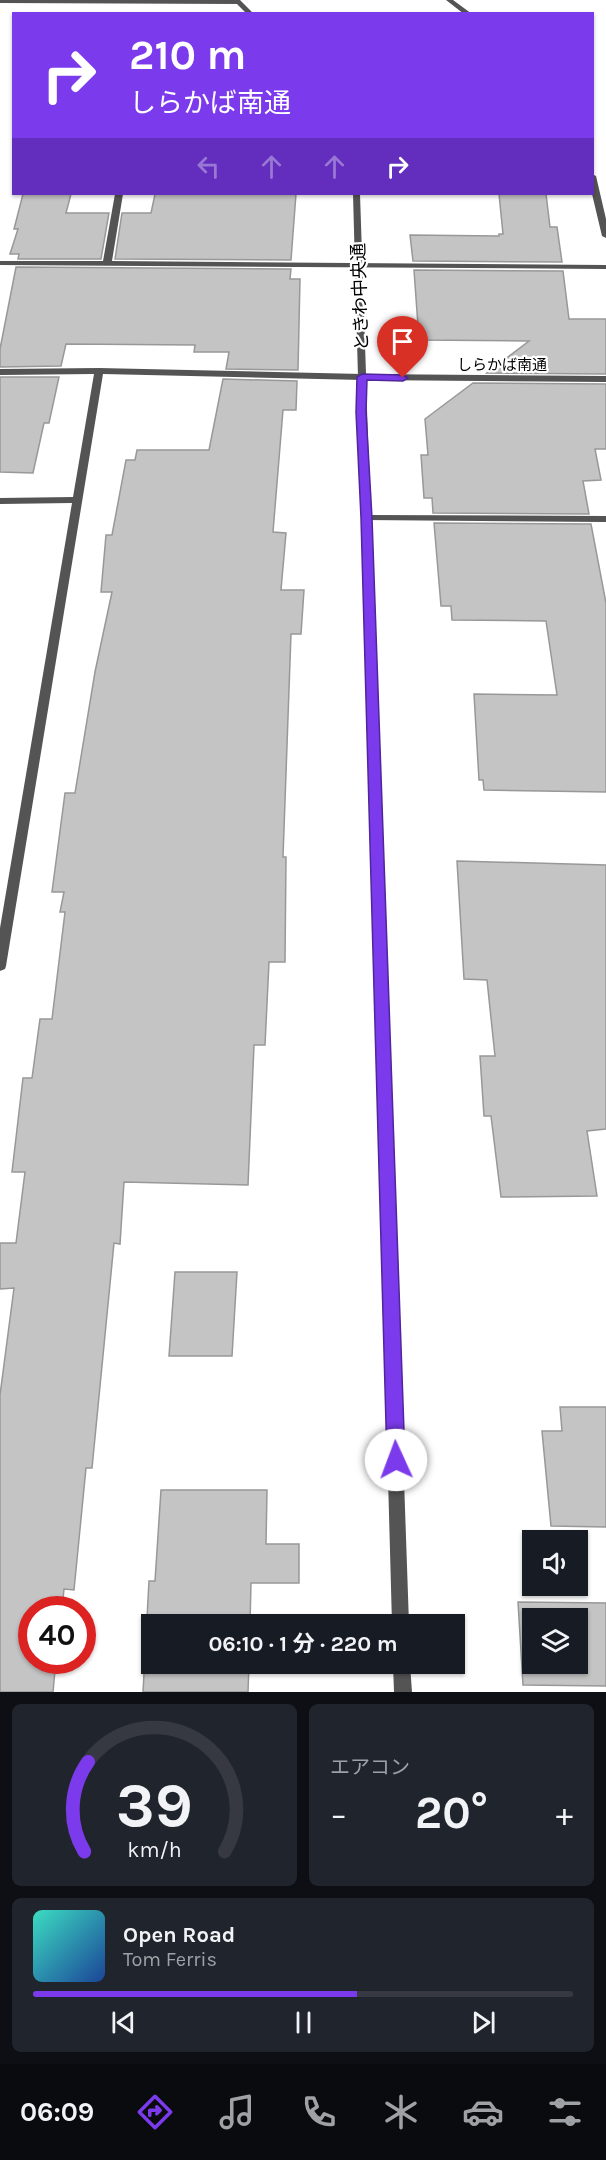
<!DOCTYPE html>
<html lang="ja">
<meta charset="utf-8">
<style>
:root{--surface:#171b24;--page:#20242c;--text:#f1f3f6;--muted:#9ea1a6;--line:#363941;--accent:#7c3aed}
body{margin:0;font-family:Karla,"Noto Sans JP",sans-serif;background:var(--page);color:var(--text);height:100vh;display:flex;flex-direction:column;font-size:22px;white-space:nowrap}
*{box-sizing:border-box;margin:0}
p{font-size:20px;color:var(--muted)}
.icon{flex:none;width:33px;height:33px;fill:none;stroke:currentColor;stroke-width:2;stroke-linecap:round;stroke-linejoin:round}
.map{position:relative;height:1692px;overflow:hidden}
.panel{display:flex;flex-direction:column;gap:12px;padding:12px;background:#0d0f14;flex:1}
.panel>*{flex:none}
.guide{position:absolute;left:12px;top:12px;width:582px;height:183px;border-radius:0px;box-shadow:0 2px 4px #0004;background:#7c3aed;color:#fff;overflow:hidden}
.buttons{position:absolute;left:522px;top:1530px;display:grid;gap:12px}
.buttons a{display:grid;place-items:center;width:66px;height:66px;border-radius:0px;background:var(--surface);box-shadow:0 2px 4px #0004;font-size:30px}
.speed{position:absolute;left:18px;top:1596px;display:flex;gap:12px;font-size:30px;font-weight:700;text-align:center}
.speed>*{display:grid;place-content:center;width:78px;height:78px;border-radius:50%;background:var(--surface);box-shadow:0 2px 4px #0004;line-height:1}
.speed .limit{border:9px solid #d22;background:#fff;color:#111}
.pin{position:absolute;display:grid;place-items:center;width:51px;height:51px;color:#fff;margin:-62px -26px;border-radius:50% 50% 50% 0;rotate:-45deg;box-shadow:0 0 6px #0007}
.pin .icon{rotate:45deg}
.me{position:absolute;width:66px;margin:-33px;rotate:358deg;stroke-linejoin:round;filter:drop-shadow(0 0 4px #0008)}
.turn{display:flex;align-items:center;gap:21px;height:126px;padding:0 18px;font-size:27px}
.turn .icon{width:78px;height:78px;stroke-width:2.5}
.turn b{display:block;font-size:42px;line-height:51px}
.lanes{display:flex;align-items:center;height:57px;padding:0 18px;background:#0003;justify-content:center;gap:30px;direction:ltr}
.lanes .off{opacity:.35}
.big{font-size:45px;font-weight:700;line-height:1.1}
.panel .card{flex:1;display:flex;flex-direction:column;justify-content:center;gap:9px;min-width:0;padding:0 21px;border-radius:9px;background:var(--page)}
.panel .dial{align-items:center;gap:0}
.dial svg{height:156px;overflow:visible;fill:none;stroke:var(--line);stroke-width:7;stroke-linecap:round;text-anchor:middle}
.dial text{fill:var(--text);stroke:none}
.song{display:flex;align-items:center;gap:18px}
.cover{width:72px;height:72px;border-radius:9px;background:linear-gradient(135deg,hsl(170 70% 55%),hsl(220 70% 35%))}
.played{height:6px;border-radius:3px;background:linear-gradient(90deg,var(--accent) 60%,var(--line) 60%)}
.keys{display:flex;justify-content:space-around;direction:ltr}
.heat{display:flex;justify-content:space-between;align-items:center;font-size:33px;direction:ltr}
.panel .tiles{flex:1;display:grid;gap:12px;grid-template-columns:1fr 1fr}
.card:last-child{grid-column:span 2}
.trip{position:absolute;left:141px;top:1614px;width:324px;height:60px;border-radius:0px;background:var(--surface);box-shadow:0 2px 4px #0004;font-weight:700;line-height:60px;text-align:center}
.tabs{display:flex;height:96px;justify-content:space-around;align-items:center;background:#090b0e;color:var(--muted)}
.tabs .icon{width:42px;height:42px}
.tabs .selected{color:var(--accent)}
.tabs b{font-size:27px;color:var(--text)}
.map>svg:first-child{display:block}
</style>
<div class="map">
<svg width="606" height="1692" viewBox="0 0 606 1692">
<rect width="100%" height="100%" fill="#fff"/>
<path fill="#c4c4c4" stroke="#989898" stroke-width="1.5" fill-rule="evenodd" d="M 23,194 L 71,194 L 66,213 L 109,213 L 101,259 L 18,259 L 19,254 L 10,254 L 18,229 L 14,229 Z
M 155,194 L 296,194 L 291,260 L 115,259 L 122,213 L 151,213 Z
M 499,194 L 546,194 L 550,227 L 557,227 L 562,262 L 413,261 L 410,235 L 499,236 L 499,234 L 503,234 Z
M 16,267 L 291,269 L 290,279 L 300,279 L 298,370 L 226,369 L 229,352 L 194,352 L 195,345 L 66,344 L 61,366 L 0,367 L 0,349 Z
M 414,270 L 563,271 L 569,319 L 606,319 L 606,374 L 487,373 L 529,341 L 419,340 Z
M 0,377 L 59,377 L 49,423 L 44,423 L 33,473 L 0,472 Z
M 223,379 L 297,381 L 296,410 L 283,410 L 273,532 L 286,533 L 281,590 L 304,590 L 301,634 L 291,634 L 283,857 L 286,857 L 285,962 L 269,962 L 265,1045 L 254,1045 L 248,1185 L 124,1182 L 120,1244 L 114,1243 L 92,1468 L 86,1468 L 74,1590 L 64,1589 L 62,1610 L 32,1610 L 32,1660 L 56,1660 L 53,1692 L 0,1692 L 0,1395 L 14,1288 L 0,1289 L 0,1243 L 16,1243 L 25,1172 L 12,1172 L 23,1078 L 32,1078 L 40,1019 L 52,1019 L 65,912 L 60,912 L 64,892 L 52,892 L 65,793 L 75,793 L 95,672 L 112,592 L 101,592 L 106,535 L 112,535 L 126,460 L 135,460 L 137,450 L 209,450 Z
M 473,383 L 606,384 L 606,449 L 595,449 L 601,480 L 583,481 L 589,514 L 433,513 L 432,498 L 424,498 L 421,455 L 428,455 L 425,419 Z
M 434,523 L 591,524 L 606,603 L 606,792 L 484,790 L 483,780 L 479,780 L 474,694 L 557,695 L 546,621 L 452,620 L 451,606 L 441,606 Z
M 457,861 L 606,865 L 606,1129 L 587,1131 L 597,1196 L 501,1197 L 491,1116 L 484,1116 L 480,1056 L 495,1056 L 487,980 L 464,979 Z
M 175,1272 L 237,1272 L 232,1356 L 169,1356 Z
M 560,1407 L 606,1407 L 606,1527 L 551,1526 L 542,1431 L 562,1431 Z
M 161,1490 L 267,1490 L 266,1544 L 299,1544 L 299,1583 L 251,1583 L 250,1624 L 152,1624 L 152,1664 L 249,1664 L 248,1692 L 143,1692 L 149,1581 L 155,1581 Z
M 518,1602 L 606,1603 L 606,1686 L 523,1685 ZM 532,1618 L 578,1618 L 578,1664 L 532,1664 Z"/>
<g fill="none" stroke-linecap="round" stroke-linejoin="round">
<path fill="#545454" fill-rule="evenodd" d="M 0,0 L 238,0 L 241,2 L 238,4 L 0,3 Z
M 446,0 L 453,0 L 472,14 L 464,14 Z
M 592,174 L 596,176 L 606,219 L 606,238 L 602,236 L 592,194 Z
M 115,194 L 123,194 L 112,261 L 606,265 L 606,269 L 0,265 L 0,261 L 103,261 Z
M 99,368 L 362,374 L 366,377 L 362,380 L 103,374 L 6,966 L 5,969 L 0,971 L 0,928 L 72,503 L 0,504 L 0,498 L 73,497 L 94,374 L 0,375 L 0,369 Z
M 367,515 L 606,516 L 606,522 L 364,520 L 364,516 Z"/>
<path fill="#545454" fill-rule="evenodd" d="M 233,0 L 240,0 L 254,14 L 247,14 Z
M 353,194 L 360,194 L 366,374 L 606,376 L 606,382 L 366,380 L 409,1624 L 392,1624 Z
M 393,1664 L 410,1664 L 412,1692 L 394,1692 Z"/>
</g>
<path fill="#7c3aed" stroke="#51269a" stroke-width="1.5" d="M 362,374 L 403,375 L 408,378 L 403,381 L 367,380 L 366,412 L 372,518 L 405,1460 L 402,1466 L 396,1469 L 389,1466 L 387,1460 L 361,518 L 356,412 L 357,377 Z"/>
<g text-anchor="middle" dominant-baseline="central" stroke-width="4.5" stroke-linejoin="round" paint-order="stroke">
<g font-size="15" fill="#000" stroke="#fff">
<text x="502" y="365">しらかば南通</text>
</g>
<g font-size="18" fill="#000" stroke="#fff">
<text transform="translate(360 297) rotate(-92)">ときわ中央通</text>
</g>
</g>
</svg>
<div class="buttons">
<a><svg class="icon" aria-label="sound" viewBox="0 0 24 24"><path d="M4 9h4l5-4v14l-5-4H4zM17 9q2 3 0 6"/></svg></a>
<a><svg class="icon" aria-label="layers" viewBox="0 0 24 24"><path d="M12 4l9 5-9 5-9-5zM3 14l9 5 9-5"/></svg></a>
</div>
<div class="speed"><div class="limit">40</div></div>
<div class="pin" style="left:403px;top:378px;background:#d93025"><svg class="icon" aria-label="arrive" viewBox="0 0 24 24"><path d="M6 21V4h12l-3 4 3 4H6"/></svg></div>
<svg class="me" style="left:396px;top:1460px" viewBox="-20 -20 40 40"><circle r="19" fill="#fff"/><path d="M0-13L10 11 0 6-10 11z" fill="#7c3aed"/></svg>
<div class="trip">06:10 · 1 分 · 220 m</div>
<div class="guide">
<div class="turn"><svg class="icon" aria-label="right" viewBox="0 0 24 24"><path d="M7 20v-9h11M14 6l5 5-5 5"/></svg><div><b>210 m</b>しらかば南通</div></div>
<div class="lanes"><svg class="icon off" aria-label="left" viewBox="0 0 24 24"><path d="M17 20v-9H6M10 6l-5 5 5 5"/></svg><svg class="icon off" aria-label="ahead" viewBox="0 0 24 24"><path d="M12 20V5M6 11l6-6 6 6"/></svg><svg class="icon off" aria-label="ahead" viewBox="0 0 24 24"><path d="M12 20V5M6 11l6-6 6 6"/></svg><svg class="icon" aria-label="right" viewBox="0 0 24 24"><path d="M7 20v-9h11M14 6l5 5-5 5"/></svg></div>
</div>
</div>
<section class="panel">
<div class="tiles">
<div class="card dial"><svg viewBox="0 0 100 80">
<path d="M14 69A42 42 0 1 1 86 69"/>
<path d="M14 69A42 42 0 0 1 16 23" stroke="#7c3aed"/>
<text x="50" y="56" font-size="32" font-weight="700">39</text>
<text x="50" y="72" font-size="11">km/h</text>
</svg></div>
<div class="card"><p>エアコン</p>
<div class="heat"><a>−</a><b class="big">20°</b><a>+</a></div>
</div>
<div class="card">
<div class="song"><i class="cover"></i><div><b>Open Road</b><p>Tom Ferris</p></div></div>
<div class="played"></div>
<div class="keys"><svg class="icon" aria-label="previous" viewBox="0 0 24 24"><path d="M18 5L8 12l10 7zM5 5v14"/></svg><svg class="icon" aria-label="pause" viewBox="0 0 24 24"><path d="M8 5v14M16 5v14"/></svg><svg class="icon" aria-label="next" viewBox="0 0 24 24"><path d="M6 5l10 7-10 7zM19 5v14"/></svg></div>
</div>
</div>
</section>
<nav class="tabs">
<b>06:09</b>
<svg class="icon selected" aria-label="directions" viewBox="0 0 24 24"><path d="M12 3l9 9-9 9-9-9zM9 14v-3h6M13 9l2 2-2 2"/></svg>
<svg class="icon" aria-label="music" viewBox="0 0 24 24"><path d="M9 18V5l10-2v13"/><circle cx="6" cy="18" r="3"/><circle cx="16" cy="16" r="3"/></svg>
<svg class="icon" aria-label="phone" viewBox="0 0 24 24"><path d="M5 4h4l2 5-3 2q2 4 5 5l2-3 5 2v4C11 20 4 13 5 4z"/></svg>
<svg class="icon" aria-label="climate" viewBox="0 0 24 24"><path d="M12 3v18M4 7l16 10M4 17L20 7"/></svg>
<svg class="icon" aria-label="car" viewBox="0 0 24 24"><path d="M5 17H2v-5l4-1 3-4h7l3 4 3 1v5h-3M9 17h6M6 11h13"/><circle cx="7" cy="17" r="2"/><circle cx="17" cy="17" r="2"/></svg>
<svg class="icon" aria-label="filters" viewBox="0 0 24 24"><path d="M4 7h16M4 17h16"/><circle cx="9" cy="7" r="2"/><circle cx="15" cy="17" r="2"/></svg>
</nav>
